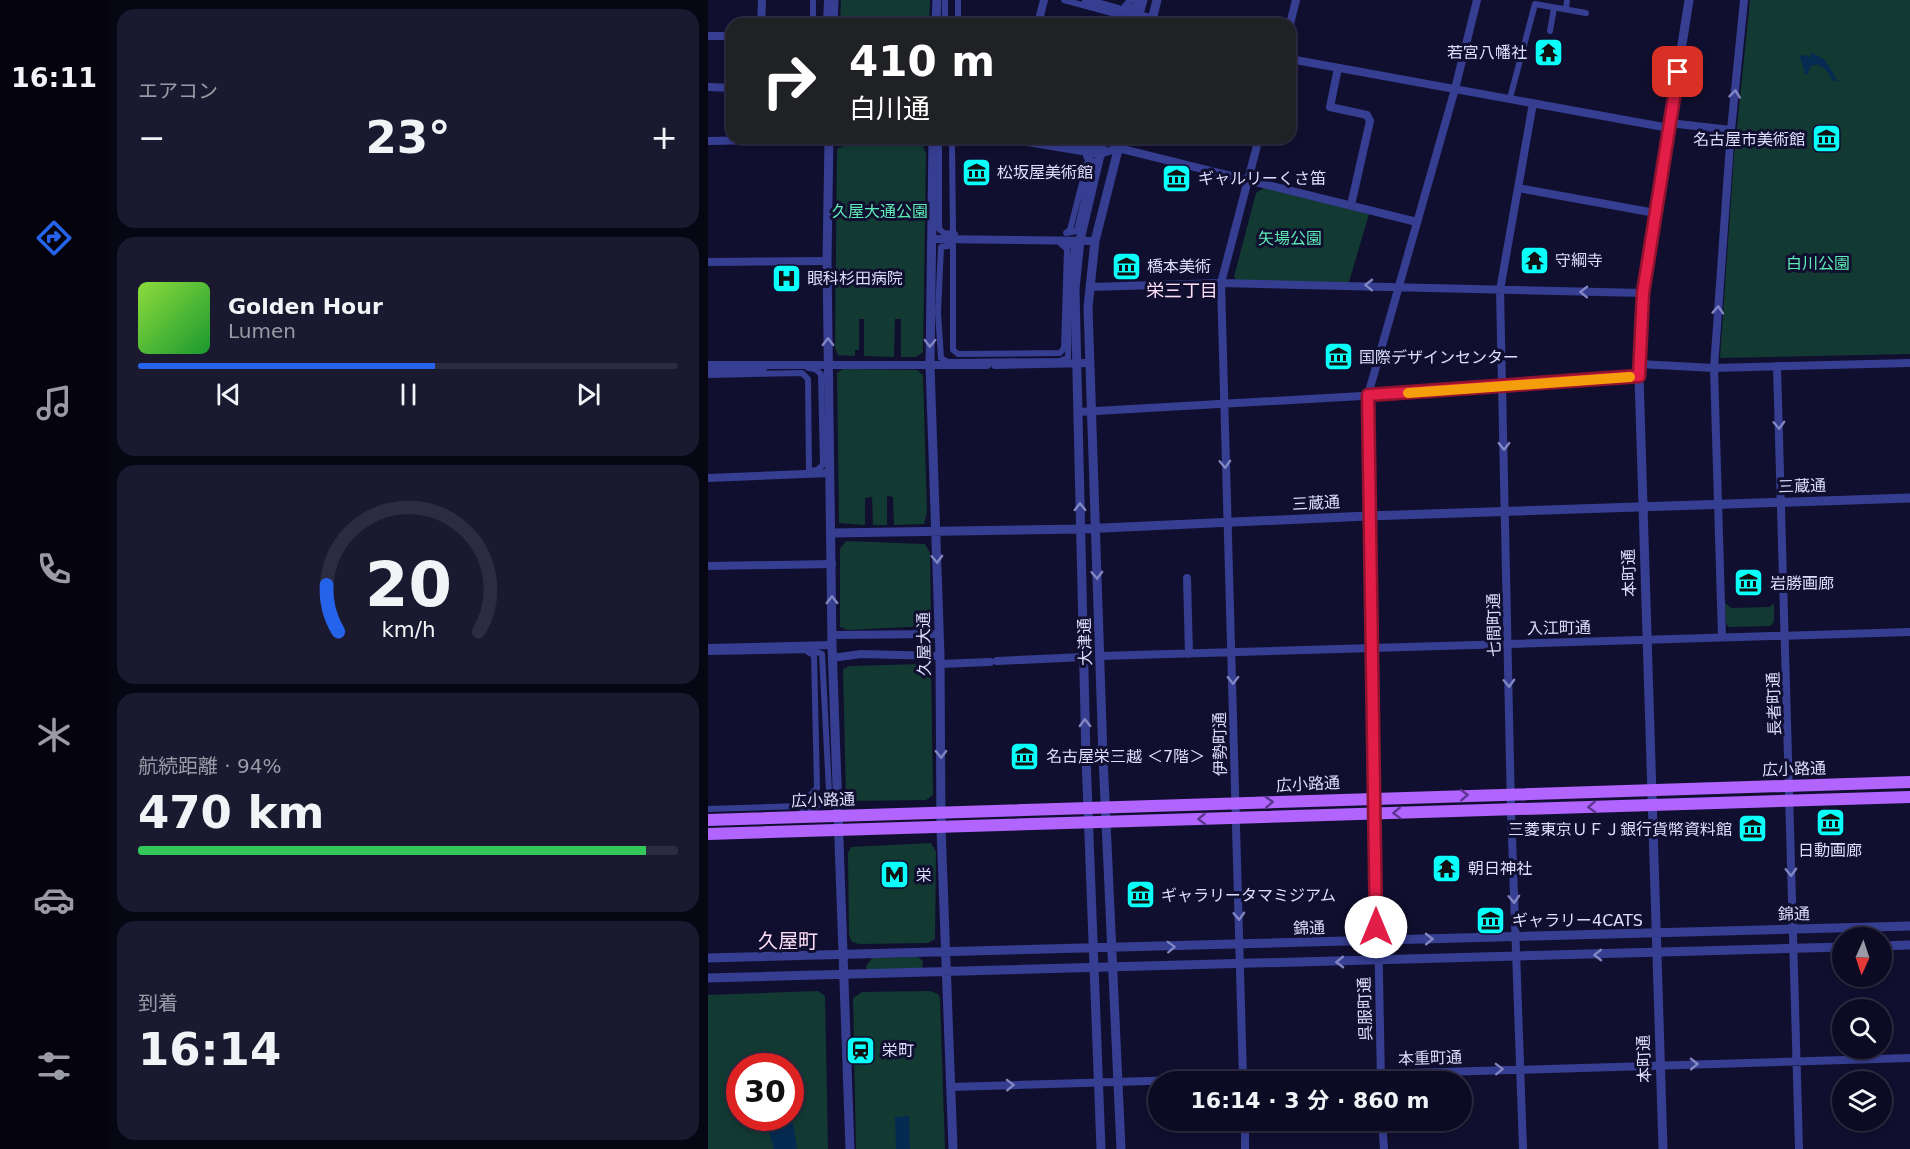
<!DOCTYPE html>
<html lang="ja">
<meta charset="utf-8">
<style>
:root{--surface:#0d0b23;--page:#1b1930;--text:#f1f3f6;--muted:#9a9ba6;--line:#2d2b41;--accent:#2563eb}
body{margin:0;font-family:"DejaVu Sans","Noto Sans JP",sans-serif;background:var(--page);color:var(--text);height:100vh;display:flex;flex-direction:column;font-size:22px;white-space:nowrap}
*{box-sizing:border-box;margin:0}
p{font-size:20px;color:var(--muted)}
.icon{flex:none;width:33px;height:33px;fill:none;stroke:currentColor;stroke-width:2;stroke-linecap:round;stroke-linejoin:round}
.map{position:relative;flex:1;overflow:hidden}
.panel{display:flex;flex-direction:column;gap:9px;padding:9px;background:#070613;width:600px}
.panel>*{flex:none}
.hud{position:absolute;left:18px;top:18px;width:570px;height:126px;border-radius:18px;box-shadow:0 3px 9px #0003,0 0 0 2px var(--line);background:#202124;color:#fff;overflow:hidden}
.needle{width:39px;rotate:183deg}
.controls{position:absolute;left:1124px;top:927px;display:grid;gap:12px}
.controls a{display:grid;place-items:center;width:60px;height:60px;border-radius:50%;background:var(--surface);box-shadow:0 3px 9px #0003,0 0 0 2px var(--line);font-size:30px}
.speed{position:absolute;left:18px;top:1053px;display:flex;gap:12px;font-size:30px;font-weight:700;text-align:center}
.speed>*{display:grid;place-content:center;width:78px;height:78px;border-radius:50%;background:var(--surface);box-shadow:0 3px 9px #0003,0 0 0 2px var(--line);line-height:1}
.speed .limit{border:9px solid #d22;background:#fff;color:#111}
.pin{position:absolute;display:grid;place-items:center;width:51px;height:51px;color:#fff;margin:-26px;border-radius:12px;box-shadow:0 3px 9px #0006}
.me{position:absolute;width:66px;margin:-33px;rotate:0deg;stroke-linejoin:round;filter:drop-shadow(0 0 4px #0008)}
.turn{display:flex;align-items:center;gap:21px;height:126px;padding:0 24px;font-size:27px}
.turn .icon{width:78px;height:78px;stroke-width:2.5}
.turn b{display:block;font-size:42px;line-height:51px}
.big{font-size:45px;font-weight:700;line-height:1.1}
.panel .tile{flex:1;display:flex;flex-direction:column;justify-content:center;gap:9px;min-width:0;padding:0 21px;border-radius:18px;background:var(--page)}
.panel .dial{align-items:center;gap:0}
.dial svg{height:156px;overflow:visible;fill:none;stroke:var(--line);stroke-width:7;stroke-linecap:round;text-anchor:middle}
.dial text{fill:var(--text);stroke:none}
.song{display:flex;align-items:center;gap:18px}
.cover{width:72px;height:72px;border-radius:9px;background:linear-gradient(135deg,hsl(90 70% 55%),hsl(130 70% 35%))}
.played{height:6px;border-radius:3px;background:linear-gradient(90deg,var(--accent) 55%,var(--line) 55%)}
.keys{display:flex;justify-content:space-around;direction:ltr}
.heat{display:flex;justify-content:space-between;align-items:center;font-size:33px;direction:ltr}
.charge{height:9px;border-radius:4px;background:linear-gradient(90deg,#34c759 94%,var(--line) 0)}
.trip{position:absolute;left:440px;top:1071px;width:324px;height:60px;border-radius:30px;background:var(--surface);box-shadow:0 3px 9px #0003,0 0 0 2px var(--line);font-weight:700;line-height:60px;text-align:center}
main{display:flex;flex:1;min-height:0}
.menu{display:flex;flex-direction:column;width:108px;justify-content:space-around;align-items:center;background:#05040e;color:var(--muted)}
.menu .icon{width:42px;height:42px}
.menu .on{color:var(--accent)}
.menu b{font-size:27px;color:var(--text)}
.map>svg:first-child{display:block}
</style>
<main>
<nav class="menu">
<b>16:11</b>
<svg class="icon on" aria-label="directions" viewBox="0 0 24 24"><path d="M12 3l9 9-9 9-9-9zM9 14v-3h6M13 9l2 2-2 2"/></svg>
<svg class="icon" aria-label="music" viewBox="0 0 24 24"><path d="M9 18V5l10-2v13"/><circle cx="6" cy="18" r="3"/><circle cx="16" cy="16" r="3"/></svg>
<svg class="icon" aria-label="phone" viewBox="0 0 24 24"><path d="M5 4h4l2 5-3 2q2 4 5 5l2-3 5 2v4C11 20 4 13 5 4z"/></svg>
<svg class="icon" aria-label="climate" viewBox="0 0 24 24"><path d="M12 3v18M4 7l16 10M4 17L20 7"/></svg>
<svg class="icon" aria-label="car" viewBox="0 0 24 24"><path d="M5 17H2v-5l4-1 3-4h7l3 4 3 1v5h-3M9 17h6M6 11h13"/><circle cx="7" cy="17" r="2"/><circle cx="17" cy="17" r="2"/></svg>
<svg class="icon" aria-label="filters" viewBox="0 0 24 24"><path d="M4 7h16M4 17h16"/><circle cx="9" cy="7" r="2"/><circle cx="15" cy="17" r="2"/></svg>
</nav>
<section class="panel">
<div class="tile"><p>エアコン</p>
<div class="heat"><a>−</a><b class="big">23°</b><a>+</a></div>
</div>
<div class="tile">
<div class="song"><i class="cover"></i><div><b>Golden Hour</b><p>Lumen</p></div></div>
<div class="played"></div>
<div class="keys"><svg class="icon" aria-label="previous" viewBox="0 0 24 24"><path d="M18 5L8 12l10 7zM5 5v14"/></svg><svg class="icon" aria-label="pause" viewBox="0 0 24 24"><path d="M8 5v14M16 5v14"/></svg><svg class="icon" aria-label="next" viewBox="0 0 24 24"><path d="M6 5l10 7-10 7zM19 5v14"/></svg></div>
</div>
<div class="tile dial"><svg viewBox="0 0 100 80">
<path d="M14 69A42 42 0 1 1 86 69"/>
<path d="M14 69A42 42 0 0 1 8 45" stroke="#2563eb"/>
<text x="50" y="56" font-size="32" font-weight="700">20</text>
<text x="50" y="72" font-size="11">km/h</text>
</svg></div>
<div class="tile"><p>航続距離 · 94%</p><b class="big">470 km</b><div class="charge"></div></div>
<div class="tile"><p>到着</p><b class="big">16:14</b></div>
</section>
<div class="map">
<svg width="1202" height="1149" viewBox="0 0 1202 1149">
<rect width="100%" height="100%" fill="#110f2f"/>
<path fill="#123a33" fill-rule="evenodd" d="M 133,0 L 222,0 L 221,24 L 132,24 Z
M 1042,0 L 1202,0 L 1202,354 L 1012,358 L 1026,156 Z
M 209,143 L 214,144 L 218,153 L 215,352 L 208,357 L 193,357 L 193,319 L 187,319 L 186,357 L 156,356 L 156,319 L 151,319 L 151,350 L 147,350 L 147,356 L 130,355 L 127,348 L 129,149 L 137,145 Z
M 556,188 L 661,214 L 641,282 L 529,281 L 526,277 L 548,193 Z
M 135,369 L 209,370 L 215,375 L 219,512 L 216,524 L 186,525 L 185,497 L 179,496 L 179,525 L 165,525 L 164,497 L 157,498 L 157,525 L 131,523 L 129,373 Z
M 138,541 L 217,544 L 222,553 L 223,619 L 221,626 L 140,630 L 132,627 L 132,549 Z
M 1017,603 L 1023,608 L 1062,607 L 1066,603 L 1066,622 L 1062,626 L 1021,627 L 1018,624 Z
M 216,664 L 223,669 L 225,795 L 218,800 L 142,801 L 138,796 L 135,669 L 141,666 Z
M 223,843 L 228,852 L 227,939 L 220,943 L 151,944 L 144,942 L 141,935 L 140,853 L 143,847 Z
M 210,957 L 215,961 L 214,968 L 159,970 L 158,966 L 164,958 Z
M 110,991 L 117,996 L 120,1149 L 0,1149 L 0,995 ZM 32,1066 L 82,1066 L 82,1118 L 32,1118 Z
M 222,991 L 230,994 L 232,998 L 237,1149 L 148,1149 L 145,998 L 154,992 Z"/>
<path fill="#062b52" d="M 1103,53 L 1116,59 L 1130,81 L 1125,81 L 1118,70 L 1109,64 L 1103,66 L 1099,75 L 1097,74 L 1092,56 L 1098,55 L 1102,58 Z
M 83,1110 L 89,1149 L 66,1149 L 57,1118 L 82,1118 Z
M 201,1116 L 202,1149 L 188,1149 L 187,1117 Z"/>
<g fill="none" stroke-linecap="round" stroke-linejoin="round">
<path stroke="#363e92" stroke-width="6" d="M 356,0 L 415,16 L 416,24
M 422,0 L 417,6 L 426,7 L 428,0
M 858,9 L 859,0
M 417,13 L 421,16 L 423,24
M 105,24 L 105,0
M 118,24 L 119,0
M 237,24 L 237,0
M 250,24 L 250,0
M 842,31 L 846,8
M 802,98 L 827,4 L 878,13
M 331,138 L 380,146 L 385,144 L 386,138
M 234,141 L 248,141 L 244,144 L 245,232 L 247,234 L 236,233 L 231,229 L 231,145 Z
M 370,147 L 386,149 L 391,141
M 378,156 L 385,161 L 369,231 L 358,233 L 362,230 L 380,160 Z
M 353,244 L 363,244 L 366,249 L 362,266 L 360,358 L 351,361 L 240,362 L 233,358 L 230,312 L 233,247 L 245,245 L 245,350 L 250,354 L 352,353 L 356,348 L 359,249 Z
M 0,369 L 56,369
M 0,375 L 94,373 L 100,379 L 101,471 L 109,470 L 115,465 L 113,374 L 107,369 L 100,368
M 0,652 L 104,650 L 114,654 L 121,791 L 108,807 L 94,812
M 0,809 L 92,806 L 109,788 L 106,655 L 100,652"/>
<path stroke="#363e92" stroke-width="8" d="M 378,0 L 464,24
M 53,24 L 54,0
M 330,24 L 336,0
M 582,24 L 588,0
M 0,36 L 24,36
M 582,59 L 961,128
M 630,68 L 622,107 L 659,115 L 662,121 L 643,205
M 0,87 L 24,88
M 961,123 L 1023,130
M 273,138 L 300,139 L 392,154 L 410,148 L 709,222
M 0,141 L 161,138
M 810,188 L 947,213
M 224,239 L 387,241
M 0,262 L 119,261
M 382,287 L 513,283 L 935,293
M 931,364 L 1006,368 L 1202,363
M 0,365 L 279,365
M 287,365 L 382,363
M 1069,366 L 1091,1149
M 370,412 L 794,388 L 931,377
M 0,478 L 122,473
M 0,566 L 124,564
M 479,578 L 481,654
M 124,635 L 231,634
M 1014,637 L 1006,368 L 1023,130 L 1036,0
M 0,648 L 124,645
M 392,656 L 1202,632
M 124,658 L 153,654 L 232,656
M 289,661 L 376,657
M 232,664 L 282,662
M 535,1079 L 513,283 L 551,138
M 673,1082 L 660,395 L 747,89 L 769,0
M 243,1087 L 1202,1058
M 537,1120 L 537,1149
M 674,1120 L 676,1149
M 815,1149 L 803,810 L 792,290 L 825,103"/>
<path stroke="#363e92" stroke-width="9" d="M 125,24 L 126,0
M 228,24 L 229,0
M 428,24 L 435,0
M 443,24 L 449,0
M 121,138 L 119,261 L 124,645 L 142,1149
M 225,138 L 222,366 L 232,656 L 233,828 L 245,1149
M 413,138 L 387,241 L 380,307 L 395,757 L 413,1149
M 124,533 L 373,529 L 660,516 L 1202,498
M 1173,946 L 1202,945
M 0,958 L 1202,926
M 0,978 L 1134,947
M 393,1149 L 378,758 L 367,289 L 372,240 L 396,138
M 955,1149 L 931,377 L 935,293 L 981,0"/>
<path stroke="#b264ff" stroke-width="12" d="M 0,820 L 1202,782
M 0,834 L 1202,797"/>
</g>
<defs><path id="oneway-chevron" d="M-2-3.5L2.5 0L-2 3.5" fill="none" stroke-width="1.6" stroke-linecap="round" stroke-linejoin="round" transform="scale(1.5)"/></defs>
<g stroke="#8186c3">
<use href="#oneway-chevron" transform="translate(1027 94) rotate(-84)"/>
<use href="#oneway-chevron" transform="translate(661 285) rotate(-179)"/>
<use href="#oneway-chevron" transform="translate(876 292) rotate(-179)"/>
<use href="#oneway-chevron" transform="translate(1010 310) rotate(-86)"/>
<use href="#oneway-chevron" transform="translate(120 342) rotate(-90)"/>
<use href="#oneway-chevron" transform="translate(222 343) rotate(91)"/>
<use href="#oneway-chevron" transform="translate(1071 425) rotate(88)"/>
<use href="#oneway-chevron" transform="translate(796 446) rotate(89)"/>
<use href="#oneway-chevron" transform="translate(517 464) rotate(88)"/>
<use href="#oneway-chevron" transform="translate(372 507) rotate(-91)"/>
<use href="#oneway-chevron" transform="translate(229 559) rotate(88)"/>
<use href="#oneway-chevron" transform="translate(389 575) rotate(88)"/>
<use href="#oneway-chevron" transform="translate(124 600) rotate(-90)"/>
<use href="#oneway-chevron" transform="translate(525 680) rotate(89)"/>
<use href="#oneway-chevron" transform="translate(801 683) rotate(88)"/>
<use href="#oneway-chevron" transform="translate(377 723) rotate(-91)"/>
<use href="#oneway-chevron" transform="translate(233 754) rotate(89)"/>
<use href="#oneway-chevron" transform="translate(1083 872) rotate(88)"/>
<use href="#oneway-chevron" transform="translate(806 899) rotate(88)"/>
<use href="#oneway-chevron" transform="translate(531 916) rotate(88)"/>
<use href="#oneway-chevron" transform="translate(721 939) rotate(-1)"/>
<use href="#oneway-chevron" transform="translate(463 947) rotate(-2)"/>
<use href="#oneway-chevron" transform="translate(890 955) rotate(179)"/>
<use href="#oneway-chevron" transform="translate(632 962) rotate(179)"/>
<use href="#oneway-chevron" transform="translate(986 1064) rotate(-1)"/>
<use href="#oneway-chevron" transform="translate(791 1069) rotate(-2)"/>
<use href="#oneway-chevron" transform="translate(302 1085) rotate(-2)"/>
</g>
<g stroke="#59358d">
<use href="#oneway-chevron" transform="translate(756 795) rotate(-2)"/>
<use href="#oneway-chevron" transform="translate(561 802) rotate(-3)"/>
<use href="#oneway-chevron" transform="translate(884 807) rotate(178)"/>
<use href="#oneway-chevron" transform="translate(689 813) rotate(178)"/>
<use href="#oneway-chevron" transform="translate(494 819) rotate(178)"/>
</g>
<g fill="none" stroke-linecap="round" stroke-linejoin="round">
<defs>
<path id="route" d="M 668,927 L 660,395 L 931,376 L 935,293 L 970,72"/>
</defs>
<use href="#route" stroke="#92132f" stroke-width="15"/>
<use href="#route" stroke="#e11d48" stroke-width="10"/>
<path stroke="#f59e0b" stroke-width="10" d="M 700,393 L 922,377"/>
</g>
<defs>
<symbol id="temple-square" viewBox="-11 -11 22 22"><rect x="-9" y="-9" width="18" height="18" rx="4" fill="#09fff9" stroke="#110f2f"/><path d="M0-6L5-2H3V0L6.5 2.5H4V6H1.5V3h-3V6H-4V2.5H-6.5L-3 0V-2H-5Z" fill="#111"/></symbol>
<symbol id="museum-square" viewBox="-11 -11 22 22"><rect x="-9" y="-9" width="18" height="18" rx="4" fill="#09fff9" stroke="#110f2f"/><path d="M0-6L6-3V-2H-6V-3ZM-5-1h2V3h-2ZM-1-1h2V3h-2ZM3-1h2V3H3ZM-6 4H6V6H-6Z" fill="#111"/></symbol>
<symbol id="hospital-square" viewBox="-11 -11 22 22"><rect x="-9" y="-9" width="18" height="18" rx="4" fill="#09fff9" stroke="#110f2f"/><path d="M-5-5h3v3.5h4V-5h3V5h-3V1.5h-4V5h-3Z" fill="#111"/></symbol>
<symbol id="metro-square" viewBox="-11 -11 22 22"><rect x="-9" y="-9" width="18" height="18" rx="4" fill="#09fff9" stroke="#110f2f"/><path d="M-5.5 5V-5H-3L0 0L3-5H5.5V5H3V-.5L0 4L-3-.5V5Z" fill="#111"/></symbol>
<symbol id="station-square" viewBox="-11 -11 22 22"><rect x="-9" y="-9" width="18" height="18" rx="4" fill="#09fff9" stroke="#110f2f"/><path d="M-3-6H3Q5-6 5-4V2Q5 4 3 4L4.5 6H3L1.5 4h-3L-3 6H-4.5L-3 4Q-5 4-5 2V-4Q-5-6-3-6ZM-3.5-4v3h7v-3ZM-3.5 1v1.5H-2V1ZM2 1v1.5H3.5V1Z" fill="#111"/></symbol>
</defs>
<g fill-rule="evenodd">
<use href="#temple-square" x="824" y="36" width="33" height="33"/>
<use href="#museum-square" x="1102" y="122" width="33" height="33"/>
<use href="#museum-square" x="252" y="156" width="33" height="33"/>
<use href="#museum-square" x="452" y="162" width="33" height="33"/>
<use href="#temple-square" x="810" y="244" width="33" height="33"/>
<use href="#museum-square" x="402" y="250" width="33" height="33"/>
<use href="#hospital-square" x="62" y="262" width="33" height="33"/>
<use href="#museum-square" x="614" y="340" width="33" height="33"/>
<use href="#museum-square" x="1024" y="566" width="33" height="33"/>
<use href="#museum-square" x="300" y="740" width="33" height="33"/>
<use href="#museum-square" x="1106" y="806" width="33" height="33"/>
<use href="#museum-square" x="1028" y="812" width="33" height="33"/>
<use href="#temple-square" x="722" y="852" width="33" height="33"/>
<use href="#metro-square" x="170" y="858" width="33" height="33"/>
<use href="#museum-square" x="416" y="878" width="33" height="33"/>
<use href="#museum-square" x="766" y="904" width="33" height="33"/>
<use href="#station-square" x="136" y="1034" width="33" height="33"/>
</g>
<g text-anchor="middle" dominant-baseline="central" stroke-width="6" stroke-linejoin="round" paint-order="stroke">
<g font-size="16" fill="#dddeff" stroke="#110f2f" text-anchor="start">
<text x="819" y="52" text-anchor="end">若宮八幡社</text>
<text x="1097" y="139" text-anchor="end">名古屋市美術館</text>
<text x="289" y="172">松坂屋美術館</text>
<text x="490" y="178">ギャルリーくさ笛</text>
<text x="847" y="260">守綱寺</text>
<text x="439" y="266">橋本美術</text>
<text x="99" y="278">眼科杉田病院</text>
<text x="651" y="357">国際デザインセンター</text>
<text x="1062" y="583">岩勝画廊</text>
<text x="338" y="756">名古屋栄三越 ＜7階＞</text>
<text x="1024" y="829" text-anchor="end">三菱東京ＵＦＪ銀行貨幣資料館</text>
<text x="1122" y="850" text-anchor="middle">日動画廊</text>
<text x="760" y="868">朝日神社</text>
<text x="208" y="875">栄</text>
<text x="453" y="895">ギャラリータマミジアム</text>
<text x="804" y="920">ギャラリー4CATS</text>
<text x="174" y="1050">栄町</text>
</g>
<g font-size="16" fill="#5decb6" stroke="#110f2f">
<text x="172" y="211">久屋大通公園</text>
<text x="582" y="238">矢場公園</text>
<text x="1110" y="263">白川公園</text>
</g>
<g font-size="16" fill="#dddeff" stroke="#110f2f">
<text transform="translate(1094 486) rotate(-2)">三蔵通</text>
<text transform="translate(608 503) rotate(-3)">三蔵通</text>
<text transform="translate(921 573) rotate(-92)">本町通</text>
<text transform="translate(786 625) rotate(-91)">七間町通</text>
<text transform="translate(851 628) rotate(-1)">入江町通</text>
<text transform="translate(377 642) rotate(-92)">大津通</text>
<text transform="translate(216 644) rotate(-91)">久屋大通</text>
<text transform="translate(1066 704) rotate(-92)">長者町通</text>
<text transform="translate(512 744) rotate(-91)">伊勢町通</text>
<text transform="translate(1086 769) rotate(-2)">広小路通</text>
<text transform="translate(600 784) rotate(-3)">広小路通</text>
<text transform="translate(115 800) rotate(-2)">広小路通</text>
<text transform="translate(1086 914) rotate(-1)">錦通</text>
<text transform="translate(601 928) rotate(-2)">錦通</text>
<text transform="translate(657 1009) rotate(-92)">呉服町通</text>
<text transform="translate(722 1058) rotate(-2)">本重町通</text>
<text transform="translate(936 1059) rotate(-92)">本町通</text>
</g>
<g font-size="18" fill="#ffdff7" stroke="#110f2f">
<text x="474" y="290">栄三丁目</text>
</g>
<g font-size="20" fill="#ffdff7" stroke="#110f2f">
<text x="80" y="941">久屋町</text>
</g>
</g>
</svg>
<div class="controls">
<a><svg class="needle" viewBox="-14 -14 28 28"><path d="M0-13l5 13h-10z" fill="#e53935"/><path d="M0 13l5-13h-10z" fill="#9a9ba6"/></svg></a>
<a><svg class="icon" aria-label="search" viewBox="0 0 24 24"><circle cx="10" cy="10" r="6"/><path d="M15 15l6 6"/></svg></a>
<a><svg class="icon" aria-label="layers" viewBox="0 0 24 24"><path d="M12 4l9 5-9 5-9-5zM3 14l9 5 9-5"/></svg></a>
</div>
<div class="speed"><div class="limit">30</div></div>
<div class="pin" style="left:970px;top:72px;background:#d93025"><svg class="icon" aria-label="arrive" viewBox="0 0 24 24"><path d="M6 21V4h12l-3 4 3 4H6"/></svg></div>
<svg class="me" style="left:668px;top:927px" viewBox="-20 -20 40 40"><circle r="19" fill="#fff"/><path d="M0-13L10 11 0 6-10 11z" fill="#e11d48"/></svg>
<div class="trip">16:14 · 3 分 · 860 m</div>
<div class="hud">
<div class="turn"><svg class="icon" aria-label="right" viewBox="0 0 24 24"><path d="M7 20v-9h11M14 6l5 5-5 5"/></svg><div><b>410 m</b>白川通</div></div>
</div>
</div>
</main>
